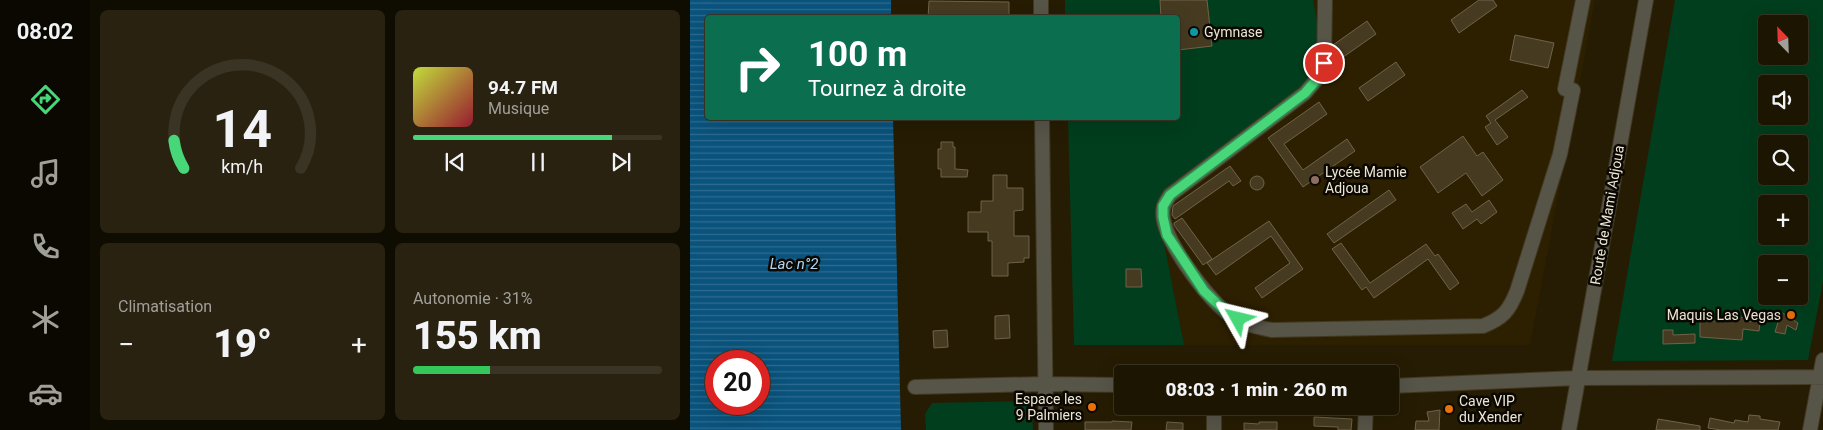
<!DOCTYPE html>
<html lang="fr">
<meta charset="utf-8">
<style>
:root{--surface:#1c1502;--page:#292211;--text:#f1f3f6;--muted:#a09f99;--line:#3a3424;--accent:#47d779}
body{margin:0;font-family:Roboto,sans-serif;background:var(--page);color:var(--text);height:100vh;display:flex;flex-direction:column;font-size:19px;white-space:nowrap}
*{box-sizing:border-box;margin:0}
p{font-size:16px;color:var(--muted)}
.icon{flex:none;width:28px;height:28px;fill:none;stroke:currentColor;stroke-width:2;stroke-linecap:round;stroke-linejoin:round}
.map{position:relative;flex:1;overflow:hidden}
.side{display:flex;flex-direction:column;gap:10px;padding:10px;background:#0f0c01;width:600px}
.side>*{flex:none}
.top-card{position:absolute;left:15px;top:15px;width:475px;height:105px;border-radius:5px;box-shadow:0 5px 20px #0002,0 0 0 1px var(--line);background:#0b6e4f;color:#fff;overflow:hidden}
.needle{width:32px;rotate:337deg}
.controls{position:absolute;left:1068px;top:15px;display:grid;gap:10px}
.controls a{display:grid;place-items:center;width:50px;height:50px;border-radius:5px;background:var(--surface);box-shadow:0 5px 20px #0002,0 0 0 1px var(--line);font-size:25px}
.speed{position:absolute;left:15px;top:350px;display:flex;gap:10px;font-size:25px;font-weight:700;text-align:center}
.speed>*{display:grid;place-content:center;width:65px;height:65px;border-radius:50%;background:var(--surface);box-shadow:0 5px 20px #0002,0 0 0 1px var(--line);line-height:1}
.speed .limit{border:8px solid #d22;background:#fff;color:#111}
.pin{position:absolute;display:grid;place-items:center;width:42px;height:42px;color:#fff;margin:-21px;border:2px solid #fff;border-radius:50%;box-shadow:0 1px 5px #0007}
.me{position:absolute;width:55px;margin:-28px;rotate:307deg;stroke-linejoin:round;filter:drop-shadow(0 0 4px #0008)}
.turn{display:flex;align-items:center;gap:18px;height:105px;padding:0 20px;font-size:22px}
.turn .icon{width:65px;height:65px;stroke-width:2.5}
.turn b{display:block;font-size:35px;line-height:42px}
.big{font-size:38px;font-weight:800;line-height:1.1}
.side .tile{flex:1;display:flex;flex-direction:column;justify-content:center;gap:8px;min-width:0;padding:0 18px;border-radius:8px;background:var(--page)}
.side .dial{align-items:center;gap:0}
.dial svg{height:130px;overflow:visible;fill:none;stroke:var(--line);stroke-width:7;stroke-linecap:round;text-anchor:middle}
.dial text{fill:var(--text);stroke:none}
.song{display:flex;align-items:center;gap:15px}
.cover{width:60px;height:60px;border-radius:8px;background:linear-gradient(135deg,hsl(70 70% 55%),hsl(350 70% 35%))}
.played{height:5px;border-radius:2px;background:linear-gradient(90deg,var(--accent) 80%,var(--line) 80%)}
.keys{display:flex;justify-content:space-around;direction:ltr}
.heat{display:flex;justify-content:space-between;align-items:center;font-size:28px;direction:ltr}
.charge{height:8px;border-radius:4px;background:linear-gradient(90deg,#34c759 31%,var(--line) 0)}
.side .tiles{flex:1;display:grid;gap:10px;grid-template-columns:repeat(2,1fr)}
.trip{position:absolute;left:424px;top:365px;width:285px;height:50px;border-radius:5px;background:var(--surface);box-shadow:0 5px 20px #0002,0 0 0 1px var(--line);font-weight:800;line-height:50px;text-align:center}
main{display:flex;flex:1;min-height:0}
.dock{display:flex;flex-direction:column;width:90px;justify-content:space-around;align-items:center;background:#0b0801;color:var(--muted)}
.dock .icon{width:35px;height:35px}
.dock .active{color:var(--accent)}
.dock b{font-size:22px;color:var(--text)}
.map>svg:first-child{display:block}
</style>
<main>
<nav class="dock">
<b>08:02</b>
<svg class="icon active" aria-label="directions" viewBox="0 0 24 24"><path d="M12 3l9 9-9 9-9-9zM9 14v-3h6M13 9l2 2-2 2"/></svg>
<svg class="icon" aria-label="music" viewBox="0 0 24 24"><path d="M9 18V5l10-2v13"/><circle cx="6" cy="18" r="3"/><circle cx="16" cy="16" r="3"/></svg>
<svg class="icon" aria-label="phone" viewBox="0 0 24 24"><path d="M5 4h4l2 5-3 2q2 4 5 5l2-3 5 2v4C11 20 4 13 5 4z"/></svg>
<svg class="icon" aria-label="climate" viewBox="0 0 24 24"><path d="M12 3v18M4 7l16 10M4 17L20 7"/></svg>
<svg class="icon" aria-label="car" viewBox="0 0 24 24"><path d="M5 17H2v-5l4-1 3-4h7l3 4 3 1v5h-3M9 17h6M6 11h13"/><circle cx="7" cy="17" r="2"/><circle cx="17" cy="17" r="2"/></svg>
</nav>
<section class="side">
<div class="tiles">
<div class="tile dial"><svg viewBox="0 0 100 80">
<path d="M14 69A42 42 0 1 1 86 69"/>
<path d="M14 69A42 42 0 0 1 8 52" stroke="#47d779"/>
<text x="50" y="56" font-size="32" font-weight="700">14</text>
<text x="50" y="72" font-size="11">km/h</text>
</svg></div>
<div class="tile">
<div class="song"><i class="cover"></i><div><b>94.7 FM</b><p>Musique</p></div></div>
<div class="played"></div>
<div class="keys"><svg class="icon" aria-label="previous" viewBox="0 0 24 24"><path d="M18 5L8 12l10 7zM5 5v14"/></svg><svg class="icon" aria-label="pause" viewBox="0 0 24 24"><path d="M8 5v14M16 5v14"/></svg><svg class="icon" aria-label="next" viewBox="0 0 24 24"><path d="M6 5l10 7-10 7zM19 5v14"/></svg></div>
</div>
<div class="tile"><p>Climatisation</p>
<div class="heat"><a>−</a><b class="big">19°</b><a>+</a></div>
</div>
<div class="tile"><p>Autonomie · 31%</p><b class="big">155 km</b><div class="charge"></div></div>
</div>
</section>
<div class="map">
<svg width="1133" height="430" viewBox="0 0 1133 430">
<defs>
<pattern id="water-rules" width="6" height="5" patternUnits="userSpaceOnUse" patternTransform="scale(1.25)"><rect width="6" height="5" fill="#0a537d"/><path d="M0 2.5h6" fill="none" stroke="#2e6c8f"/></pattern>
</defs>
<rect width="100%" height="100%" fill="#261c03"/>
<path fill="#2d2000" d="M 375,0 L 905,0 L 840,345 L 384,345 L 378,118 L 488,118 L 488,18 L 375,17 Z"/>
<path fill="#013e1d" fill-rule="evenodd" d="M 375,0 L 623,0 C 626,18 633,45 629,63 C 626,73 618,81 612,89 L 477,191 L 473,238 L 494,345 L 384,345 L 378,118 L 488,118 L 488,18 L 375,17 Z
M 985,0 L 1133,0 L 1133,281 L 1118,360 L 922,361 ZM 1076,24 L 1109,24 L 1109,56 L 1076,56 ZM 1076,84 L 1109,84 L 1109,116 L 1076,116 ZM 1076,144 L 1109,144 L 1109,176 L 1076,176 ZM 1076,204 L 1109,204 L 1109,236 L 1076,236 ZM 1076,264 L 1109,264 L 1109,296 L 1076,296 Z
M 337,401 L 342,407 L 343,430 L 236,430 L 235,414 L 242,403 Z"/>
<path fill="url(#water-rules)" fill-rule="evenodd" d="M 0,0 L 201,0 L 201,17 L 18,18 L 18,118 L 203,118 L 211,430 L 0,430 ZM 26,361 L 69,361 L 69,404 L 26,404 Z"/>
<path fill="#463b21" stroke="#6f6349" d="M 470,0 L 517,0 L 522,46 L 488,50 L 488,18 L 471,18 Z
M 789,0 L 803,0 L 807,6 L 769,33 L 761,20 Z
M 239,1 L 319,2 L 319,18 L 238,18 Z
M 677,21 L 686,34 L 649,60 L 643,52 L 643,45 Z
M 825,35 L 864,43 L 858,68 L 820,60 Z
M 706,62 L 715,75 L 678,101 L 669,88 Z
M 832,90 L 838,97 L 805,120 L 818,137 L 807,145 L 795,127 L 801,123 L 796,116 Z
M 629,102 L 637,114 L 594,144 L 613,170 L 657,139 L 665,151 L 613,187 L 578,138 Z
M 773,136 L 787,156 L 793,152 L 813,180 L 792,196 L 776,173 L 748,193 L 730,167 Z
M 251,142 L 263,142 L 263,147 L 265,147 L 265,169 L 278,170 L 277,177 L 251,177 L 251,169 L 248,169 L 248,149 L 251,149 Z
M 540,166 L 551,181 L 543,186 L 539,181 L 485,219 L 482,215 L 483,206 Z
M 303,175 L 317,175 L 317,188 L 333,188 L 333,210 L 324,211 L 324,236 L 339,236 L 339,258 L 334,258 L 334,262 L 318,263 L 318,276 L 302,276 L 302,241 L 298,241 L 298,232 L 278,232 L 278,212 L 291,212 L 291,201 L 303,201 Z
M560 183a7 7 0 1 1 14 0a7 7 0 1 1-14 0Z
M 699,190 L 706,200 L 644,243 L 637,234 Z
M 799,200 L 807,212 L 791,224 L 787,219 L 773,229 L 762,213 L 776,204 L 782,212 Z
M 492,218 L 522,259 L 513,265 L 484,225 L 484,223 Z
M 579,221 L 613,269 L 572,298 L 565,288 L 600,263 L 581,236 L 526,275 L 517,263 Z
M 651,243 L 680,283 L 736,244 L 745,256 L 748,254 L 769,283 L 760,290 L 738,259 L 684,298 L 676,287 L 672,290 L 642,249 Z
M 1109,258 L 1117,259 L 1112,281 L 1109,281 Z
M 436,269 L 451,269 L 452,287 L 436,287 Z
M 1091,312 L 1108,323 L 1106,330 L 1097,325 L 1095,334 L 1085,332 Z
M 319,315 L 320,338 L 305,339 L 305,316 Z
M 1053,317 L 1054,321 L 1070,322 L 1069,331 L 1053,329 L 1052,340 L 1010,337 L 1010,321 L 1027,321 L 1027,318 L 1045,320 Z
M 257,330 L 258,347 L 244,348 L 243,331 Z
M 973,330 L 983,330 L 983,335 L 1005,334 L 1005,343 L 973,344 Z
M 750,410 L 749,430 L 725,430 L 726,421 L 739,421 L 737,412 Z
M 1059,415 L 1070,416 L 1070,419 L 1090,422 L 1088,430 L 1031,430 L 1018,428 L 1020,418 L 1044,423 L 1045,420 L 1058,422 Z
M 624,417 L 662,419 L 661,430 L 648,430 L 648,427 L 624,426 Z
M 968,419 L 1010,426 L 1010,430 L 966,430 Z
M 422,421 L 442,422 L 441,430 L 395,430 L 395,422 L 422,422 Z
M 477,422 L 493,423 L 493,430 L 476,430 Z
M 569,422 L 587,422 L 587,430 L 554,430 L 554,423 L 569,424 Z"/>
<g fill="none" stroke-linecap="round" stroke-linejoin="round">
<defs>
<path id="minor" d="M 351,0 L 351,18
M 635,0 L 634,63 L 627,79 L 615,93 L 480,195 C 475,203 472,207 473,216 C 475,242 516,296 536,312 C 549,323 565,327 582,330 L 793,326 C 813,318 819,311 827,291 L 870,154 L 883,90
M 875,89 L 893,0
M 352,118 L 356,430
M 700,386 L 888,378 L 1133,377
M 225,387 L 354,384 L 432,385
M 524,406 L 524,430
M 675,430 L 676,406
M 879,430 L 956,0
M 1120,430 L 1133,360"/>
</defs>
<use href="#minor" stroke="#423821" stroke-width="16"/>
<use href="#minor" stroke="#575448" stroke-width="14"/>
</g>
<g fill="none" stroke-linecap="round" stroke-linejoin="round">
<defs>
<path id="route" d="M 548,319 L 536,312 L 514,291 L 477,235 L 473,217 L 473,206 L 480,195 L 615,93 L 628,78 L 634,63"/>
</defs>
<use href="#route" stroke="#2e8c4f" stroke-width="12"/>
<use href="#route" stroke="#47d779" stroke-width="9"/>
</g>
<circle fill="#0f9aa8" stroke="#0b0701" stroke-width="2" cx="504" cy="32" r="5"/>
<circle fill="#8d6e63" stroke="#0b0701" stroke-width="2" cx="625" cy="180" r="5"/>
<g fill="#e8710a" stroke="#0b0701" stroke-width="2">
<circle cx="1101" cy="315" r="5"/>
<circle cx="402" cy="407" r="5"/>
<circle cx="759" cy="409" r="5"/>
</g>
<g text-anchor="middle" dominant-baseline="central" stroke-width="5" stroke-linejoin="round" paint-order="stroke">
<g font-size="14" fill="#ece6d6" stroke="#0b0701" text-anchor="start">
<text x="514" y="32">Gymnase</text>
<text x="635" y="172">Lycée Mamie<tspan x="635" dy="16">Adjoua</tspan></text>
<text x="1091" y="315" text-anchor="end">Maquis Las Vegas</text>
<text x="392" y="399" text-anchor="end">Espace les<tspan x="392" dy="16">9 Palmiers</tspan></text>
<text x="769" y="401">Cave VIP<tspan x="769" dy="16">du Xender</tspan></text>
</g>
<g font-size="14" fill="#ece6d6" stroke="#0b0701">
<text transform="translate(917 215) rotate(-80)">Route de Mami Adjoua</text>
</g>
<g font-size="15" font-style="italic" fill="#afd6f5" stroke="#0b0701">
<text x="104" y="264">Lac n°2</text>
</g>
</g>
</svg>
<div class="controls">
<a><svg class="needle" viewBox="-14 -14 28 28"><path d="M0-13l5 13h-10z" fill="#e53935"/><path d="M0 13l5-13h-10z" fill="#a09f99"/></svg></a>
<a><svg class="icon" aria-label="sound" viewBox="0 0 24 24"><path d="M4 9h4l5-4v14l-5-4H4zM17 9q2 3 0 6"/></svg></a>
<a><svg class="icon" aria-label="search" viewBox="0 0 24 24"><circle cx="10" cy="10" r="6"/><path d="M15 15l6 6"/></svg></a>
<a>+</a>
<a>−</a>
</div>
<div class="speed"><div class="limit">20</div></div>
<div class="pin" style="left:634px;top:63px;background:#d93025"><svg class="icon" aria-label="arrive" viewBox="0 0 24 24"><path d="M6 21V4h12l-3 4 3 4H6"/></svg></div>
<svg class="me" style="left:548px;top:319px" viewBox="-20 -20 40 40"><path d="M0-17L14 15 0 8-14 15z" fill="#47d779" stroke="#fff" stroke-width="4"/></svg>
<div class="trip">08:03 · 1 min · 260 m</div>
<div class="top-card">
<div class="turn"><svg class="icon" aria-label="right" viewBox="0 0 24 24"><path d="M7 20v-9h11M14 6l5 5-5 5"/></svg><div><b>100 m</b>Tournez à droite</div></div>
</div>
</div>
</main>
